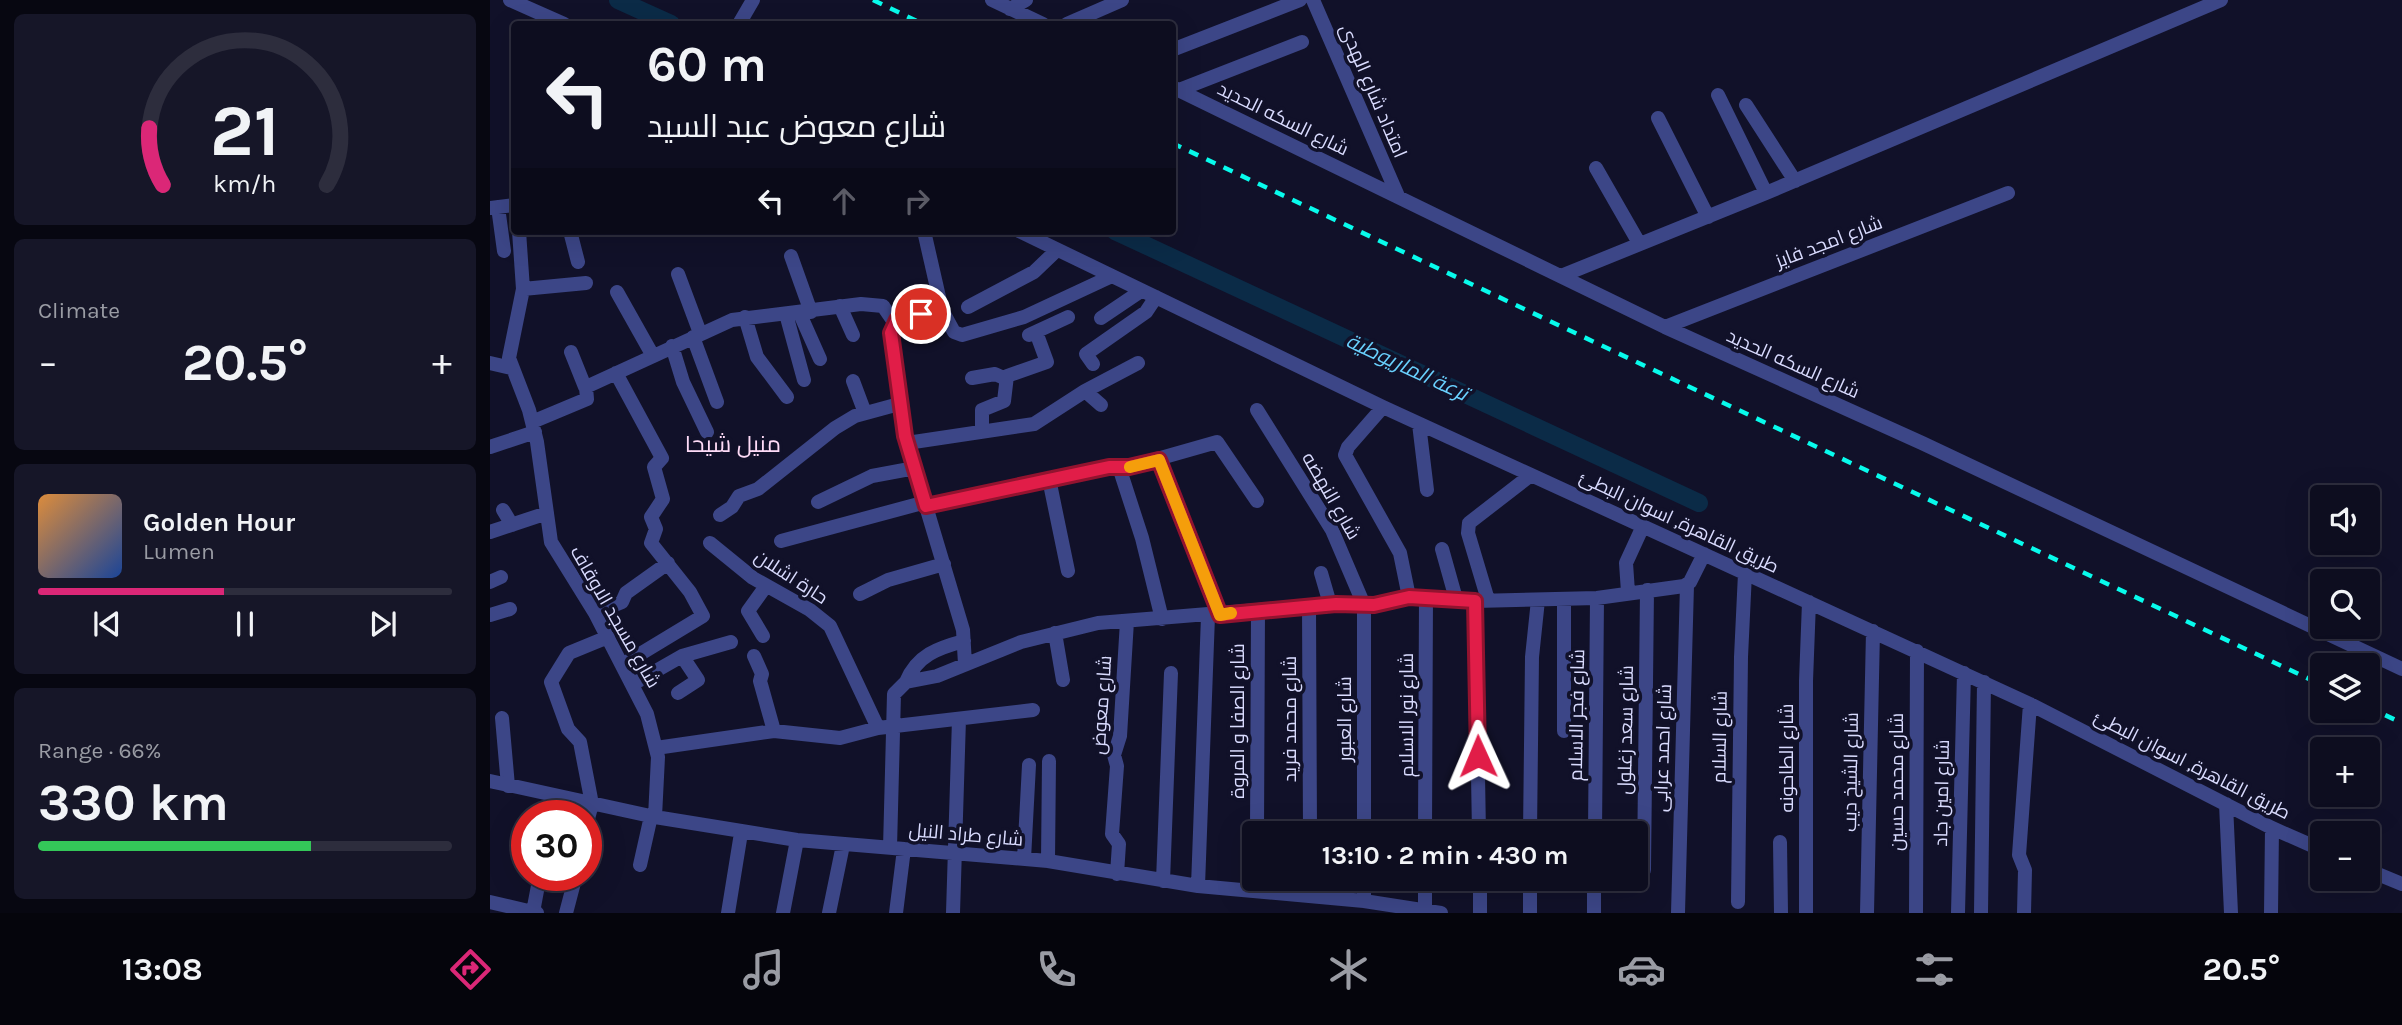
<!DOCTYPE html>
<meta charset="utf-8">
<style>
:root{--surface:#0d0d1f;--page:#161628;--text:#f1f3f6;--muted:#9a9ca4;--line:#2d2d3d;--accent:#db2777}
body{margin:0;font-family:Karla,Cairo,sans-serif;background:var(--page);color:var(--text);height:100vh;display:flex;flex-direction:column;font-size:26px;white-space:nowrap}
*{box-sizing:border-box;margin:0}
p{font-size:23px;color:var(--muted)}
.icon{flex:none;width:38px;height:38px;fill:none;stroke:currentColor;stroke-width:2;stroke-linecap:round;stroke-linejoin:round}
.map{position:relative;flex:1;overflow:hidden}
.drawer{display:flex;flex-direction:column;gap:14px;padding:14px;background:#070711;width:490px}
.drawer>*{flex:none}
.banner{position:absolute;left:21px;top:21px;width:665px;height:214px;border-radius:7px;box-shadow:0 7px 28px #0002,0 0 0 2px var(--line);background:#0d0d1f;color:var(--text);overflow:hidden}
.buttons{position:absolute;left:1820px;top:485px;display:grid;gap:14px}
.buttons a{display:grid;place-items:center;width:70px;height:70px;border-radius:7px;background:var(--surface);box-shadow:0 7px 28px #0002,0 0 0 2px var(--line);font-size:35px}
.speed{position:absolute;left:21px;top:800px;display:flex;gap:14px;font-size:35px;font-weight:700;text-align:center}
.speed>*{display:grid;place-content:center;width:91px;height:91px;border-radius:50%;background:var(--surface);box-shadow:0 7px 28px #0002,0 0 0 2px var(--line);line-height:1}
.speed .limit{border:10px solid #d22;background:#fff;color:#111}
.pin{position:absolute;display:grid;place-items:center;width:60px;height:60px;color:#fff;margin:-30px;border:4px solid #fff;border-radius:50%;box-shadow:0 2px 7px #0007}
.me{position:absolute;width:77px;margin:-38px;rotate:359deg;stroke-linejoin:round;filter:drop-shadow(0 0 5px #0008)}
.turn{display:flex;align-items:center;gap:24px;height:147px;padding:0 21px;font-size:32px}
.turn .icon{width:91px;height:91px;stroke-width:2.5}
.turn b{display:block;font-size:49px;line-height:60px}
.lanes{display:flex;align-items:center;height:66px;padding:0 21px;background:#0003;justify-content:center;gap:35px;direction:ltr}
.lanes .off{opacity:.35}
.big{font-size:52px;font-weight:700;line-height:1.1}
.drawer .tile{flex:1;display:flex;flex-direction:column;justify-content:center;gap:10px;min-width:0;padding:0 24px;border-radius:10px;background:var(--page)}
.drawer .dial{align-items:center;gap:0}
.dial svg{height:182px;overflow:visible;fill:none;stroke:var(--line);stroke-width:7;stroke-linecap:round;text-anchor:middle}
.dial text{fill:var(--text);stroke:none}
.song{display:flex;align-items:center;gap:21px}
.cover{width:84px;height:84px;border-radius:10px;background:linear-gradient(135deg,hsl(30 70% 55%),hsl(220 70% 35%))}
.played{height:7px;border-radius:4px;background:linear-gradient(90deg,var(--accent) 45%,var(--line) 45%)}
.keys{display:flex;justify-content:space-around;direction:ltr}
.heat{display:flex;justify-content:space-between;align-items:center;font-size:38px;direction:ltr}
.charge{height:10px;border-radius:5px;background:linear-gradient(90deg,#34c759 66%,var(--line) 0)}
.trip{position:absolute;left:752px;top:821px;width:406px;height:70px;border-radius:7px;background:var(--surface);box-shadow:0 7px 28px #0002,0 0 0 2px var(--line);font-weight:700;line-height:70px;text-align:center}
.menu{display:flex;height:112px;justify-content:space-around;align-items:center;background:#05050c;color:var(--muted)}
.menu .icon{width:49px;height:49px}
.menu .current{color:var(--accent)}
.menu b{font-size:32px;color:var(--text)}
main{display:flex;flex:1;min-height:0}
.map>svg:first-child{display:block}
</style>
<main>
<section class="drawer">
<div class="tile dial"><svg viewBox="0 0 100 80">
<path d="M14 69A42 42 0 1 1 86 69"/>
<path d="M14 69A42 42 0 0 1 8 44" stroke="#db2777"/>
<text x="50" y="56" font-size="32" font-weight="700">21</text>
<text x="50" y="72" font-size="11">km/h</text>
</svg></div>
<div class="tile"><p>Climate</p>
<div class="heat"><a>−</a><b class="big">20.5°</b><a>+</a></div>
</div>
<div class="tile">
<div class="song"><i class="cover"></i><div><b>Golden Hour</b><p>Lumen</p></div></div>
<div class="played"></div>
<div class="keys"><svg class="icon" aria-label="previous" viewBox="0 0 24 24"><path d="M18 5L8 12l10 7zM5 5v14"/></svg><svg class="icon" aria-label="pause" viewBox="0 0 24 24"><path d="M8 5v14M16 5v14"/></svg><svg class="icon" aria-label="next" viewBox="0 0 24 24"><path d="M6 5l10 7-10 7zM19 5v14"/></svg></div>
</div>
<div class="tile"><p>Range · 66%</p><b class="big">330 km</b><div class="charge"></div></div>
</section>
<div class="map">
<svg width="1912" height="913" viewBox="0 0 1912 913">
<rect width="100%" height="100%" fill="#111129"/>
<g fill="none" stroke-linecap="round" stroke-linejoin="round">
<path stroke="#0b2b47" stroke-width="18" d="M 128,0 L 181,24
M 625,231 L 1209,503"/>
<path stroke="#3c4687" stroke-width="14" d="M 20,0 L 74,24
M 502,0 L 553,24
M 823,0 L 908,196
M 520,9 L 536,0
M 249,24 L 263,0
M 577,24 L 632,0
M 682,50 L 810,0
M 682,87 L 1175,327 L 1432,443 L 1912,669
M 689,90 L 812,42
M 1228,95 L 1276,193
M 1256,105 L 1305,181
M 1168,118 L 1218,217
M 1106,168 L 1149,243
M 8,207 L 14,251
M 0,208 L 24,205
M 29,231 L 33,289 L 19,358 L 39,410 L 47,442 L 61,542 L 105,613 L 157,714 L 168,757 L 165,817
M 80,231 L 88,262
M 434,231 L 452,310 L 407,320 L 401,333 L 415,436 L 473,630 L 475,664
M 529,231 L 893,407 L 1540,704 L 1782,828 L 1832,850
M 301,256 L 321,312
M 188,274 L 210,333
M 1071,276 L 1276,193 L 1731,0
M 33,289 L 96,283
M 127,292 L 163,356
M 350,306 L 363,335
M 478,307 L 544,272 L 567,250
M 452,310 L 464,332 L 472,335 L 534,317 L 622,276
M 296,314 L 314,380
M 310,314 L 330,359
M 255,317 L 267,357 L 297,397
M 611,318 L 651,291
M 1175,327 L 1518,193
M 539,335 L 578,317
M 203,337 L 227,402
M 182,346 L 193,382 L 217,432
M 81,352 L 95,387
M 0,363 L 21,368
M 603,364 L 596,354 L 656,312 L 666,297
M 126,373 L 172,458 L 164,467 L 173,499 L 161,517 L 166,529 L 161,543 L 200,592 L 213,616 L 132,665
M 482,378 L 505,374 L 516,379
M 363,381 L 375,413
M 595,391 L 611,405
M 893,407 L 858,447 L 855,455 L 910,553 L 919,597
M 767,410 L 842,530 L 874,605 L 874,833
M 42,422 L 97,399 L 96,387 L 242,320 L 371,304 L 393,306 L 404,322
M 929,424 L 937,490
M 492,430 L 492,410 L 514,401 L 517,376 L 557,362 L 546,332
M 417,443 L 544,424 L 595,391 L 648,363
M 0,447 L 45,432
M 669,460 L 730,615
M 629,467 L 652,538 L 672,619
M 559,479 L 578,571
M 328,502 L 382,476 L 425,468
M 436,506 L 619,467 L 639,467 L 727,442 L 767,501
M 13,510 L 22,525
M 230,515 L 242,507 L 249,496 L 268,489 L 345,428 L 365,416 L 409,404
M 0,532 L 57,513
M 291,541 L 436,502
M 220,543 L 263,578 L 320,610 L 340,626 L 388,728
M 952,549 L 966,599
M 831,573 L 840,604
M 0,582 L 11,577
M 1138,592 L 1136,563 L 1153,526
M 370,594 L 398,580 L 454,564
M 998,600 L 978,533 L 979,523 L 1041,475
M 985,601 L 989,833
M 819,606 L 820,833
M 105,613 L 132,602 L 136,593 L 178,563
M 0,615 L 20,609
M 565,633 L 573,680
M 273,636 L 258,611 L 276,586
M 264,656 L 272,674 L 270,681 L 284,731
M 416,682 C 427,655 448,648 474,641
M 143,684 L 192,656 L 241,642
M 188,693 L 208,680 L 192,656
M 12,718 L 18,786
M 1074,731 L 1074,599
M 166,748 L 284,731 L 350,738 L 388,728 L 543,710
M 0,781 L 165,817 L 307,840 L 558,861 L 708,886 L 874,901 L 951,913
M 1736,804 L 1741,913
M 61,816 L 64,796
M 96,826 L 102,804 L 90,742 L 78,729 L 61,682 L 79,653 L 118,637
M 767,833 L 768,610
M 935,833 L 936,597
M 1040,833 L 1042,657 L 1048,600
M 1105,833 L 1107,598
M 1290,842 L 1291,913
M 400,848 L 404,694 L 416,682 L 447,676 L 531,642 L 608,623 L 840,604 L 884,605 L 919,597 L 985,601 L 1107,598 L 1194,586 L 1200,582 L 1214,554
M 534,859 L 539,765
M 558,861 L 559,761
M 150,865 L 161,816
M 1154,870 L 1157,590
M 1878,870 L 1912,884
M 627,874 L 629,844 L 622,834 L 627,766 L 624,755 L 630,736 L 637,621
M 820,878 L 820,896
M 874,878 L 874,901
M 990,878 L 990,913
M 1040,878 L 1040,913
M 673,881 L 681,673
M 708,886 L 718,616
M 0,902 L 47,913
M 1248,902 L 1251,657 L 1255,573
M 935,911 L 935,878
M 43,912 L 50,875
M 76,913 L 86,875
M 238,913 L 251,833
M 293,913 L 307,840
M 339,913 L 353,845
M 406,913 L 414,849
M 463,913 L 469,719
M 1104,913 L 1104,878
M 1188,913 L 1197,585
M 1316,913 L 1316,681 L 1319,602
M 1377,913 L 1383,631
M 1426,913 L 1427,651
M 1468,913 L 1474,673
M 1491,913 L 1494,682
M 1534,913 L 1535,870 L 1529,855 L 1540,704
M 1781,913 L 1782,828"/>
<path stroke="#08fbec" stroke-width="4.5" stroke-dasharray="10 9" stroke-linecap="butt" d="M 383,0 L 433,24
M 682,143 L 1832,685
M 1878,707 L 1912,723"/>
</g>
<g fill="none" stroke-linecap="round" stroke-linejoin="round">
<defs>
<path id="route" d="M 431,314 L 407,320 L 401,333 L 415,436 L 436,506 L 619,467 L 639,467 L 669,460 L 730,615 L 846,604 L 884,605 L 919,597 L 985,601 L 988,756"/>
</defs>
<use href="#route" stroke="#92132f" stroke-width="18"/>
<use href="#route" stroke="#e11d48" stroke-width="12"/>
<path stroke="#f59e0b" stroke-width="12" d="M 640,467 L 669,460 L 730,615 L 741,613"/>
</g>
<g text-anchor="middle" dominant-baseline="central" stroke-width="7" stroke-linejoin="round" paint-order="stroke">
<g font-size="19" fill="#d9dbfe" stroke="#111129">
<text transform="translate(883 91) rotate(67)">امتداد شارع الهدى</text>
<text transform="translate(793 119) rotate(26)">شارع السكه الحديد</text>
<text transform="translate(1339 242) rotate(-21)">شارع امجد فايز</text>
<text transform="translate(1303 364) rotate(24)">شارع السكه الحديد</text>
<text transform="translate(841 496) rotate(60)">شارع النهضه</text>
<text transform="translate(1189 522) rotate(25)">طريق القاهرة, اسوان البطئ</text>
<text transform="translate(301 577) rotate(33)">حارة اشلان</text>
<text transform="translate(125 617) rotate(60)">شارع مسجد الاوقاف</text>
<text transform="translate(612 705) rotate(-86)">شارع معوض</text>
<text transform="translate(917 715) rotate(-90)">شارع نور الاسلام</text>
<text transform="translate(1087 715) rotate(-89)">شارع فجر الاسلام</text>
<text transform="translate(800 719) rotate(-90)">شارع محمد فريد</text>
<text transform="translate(855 719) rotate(-90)">شارع العبور</text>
<text transform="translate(748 721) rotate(-90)">شارع الصفا و المروة</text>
<text transform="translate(1136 730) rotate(-89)">شارع سعد زغلول</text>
<text transform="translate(1230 737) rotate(-89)">شارع السلام</text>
<text transform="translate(1173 748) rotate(-88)">شارع احمد عرابى</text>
<text transform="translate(1297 758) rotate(-90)">شارع الطاحونه</text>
<text transform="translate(1702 765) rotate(27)">طريق القاهرة, اسوان البطئ</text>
<text transform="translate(1361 772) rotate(-89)">شارع الشيخ ديب</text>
<text transform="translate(1407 782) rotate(-90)">شارع محمد حسين</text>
<text transform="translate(1452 793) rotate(-89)">شارع امين جاد</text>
<text transform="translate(476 835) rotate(5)">شارع طراد النيل</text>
</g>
<g font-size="21" font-style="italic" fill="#69d0fd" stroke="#111129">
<text transform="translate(917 367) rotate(25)">ترعة الماريوطية</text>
</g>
<g font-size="23" fill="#fedbf7" stroke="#111129">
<text x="243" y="444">منيل شيحا</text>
</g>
</g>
</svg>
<div class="buttons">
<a><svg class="icon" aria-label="sound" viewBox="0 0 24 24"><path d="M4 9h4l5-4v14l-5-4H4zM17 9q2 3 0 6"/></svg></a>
<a><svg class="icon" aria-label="search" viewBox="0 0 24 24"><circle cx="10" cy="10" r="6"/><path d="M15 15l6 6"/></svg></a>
<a><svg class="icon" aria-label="layers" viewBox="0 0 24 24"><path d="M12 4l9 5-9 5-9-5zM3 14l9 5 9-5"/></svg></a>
<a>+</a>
<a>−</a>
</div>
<div class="speed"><div class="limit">30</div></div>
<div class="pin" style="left:431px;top:314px;background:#d93025"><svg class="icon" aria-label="arrive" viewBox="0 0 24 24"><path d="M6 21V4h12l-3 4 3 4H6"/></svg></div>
<svg class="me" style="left:988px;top:756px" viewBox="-20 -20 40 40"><path d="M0-17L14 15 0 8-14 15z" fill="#e11d48" stroke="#fff" stroke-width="4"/></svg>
<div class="trip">13:10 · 2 min · 430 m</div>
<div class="banner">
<div class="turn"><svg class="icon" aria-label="left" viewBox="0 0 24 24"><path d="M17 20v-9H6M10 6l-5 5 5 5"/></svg><div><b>60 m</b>شارع معوض عبد السيد</div></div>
<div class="lanes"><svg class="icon" aria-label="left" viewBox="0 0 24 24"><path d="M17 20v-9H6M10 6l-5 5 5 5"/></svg><svg class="icon off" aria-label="ahead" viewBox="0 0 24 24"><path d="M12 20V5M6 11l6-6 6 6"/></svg><svg class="icon off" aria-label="right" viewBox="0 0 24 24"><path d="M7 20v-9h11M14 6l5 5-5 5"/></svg></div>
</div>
</div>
</main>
<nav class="menu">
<b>13:08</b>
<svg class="icon current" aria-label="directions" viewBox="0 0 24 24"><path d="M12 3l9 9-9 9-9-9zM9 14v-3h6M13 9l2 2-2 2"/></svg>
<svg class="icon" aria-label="music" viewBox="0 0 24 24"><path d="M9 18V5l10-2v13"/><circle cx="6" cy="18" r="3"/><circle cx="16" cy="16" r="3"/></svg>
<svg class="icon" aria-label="phone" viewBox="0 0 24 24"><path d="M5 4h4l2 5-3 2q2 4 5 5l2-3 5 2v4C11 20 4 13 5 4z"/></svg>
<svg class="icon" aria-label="climate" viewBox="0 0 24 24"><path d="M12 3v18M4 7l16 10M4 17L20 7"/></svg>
<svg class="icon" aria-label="car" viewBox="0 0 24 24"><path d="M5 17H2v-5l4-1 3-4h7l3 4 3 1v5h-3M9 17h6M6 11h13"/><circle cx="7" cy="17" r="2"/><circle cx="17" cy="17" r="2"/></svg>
<svg class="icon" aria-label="filters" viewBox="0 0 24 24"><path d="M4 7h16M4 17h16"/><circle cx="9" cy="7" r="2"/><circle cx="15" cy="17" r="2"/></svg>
<b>20.5°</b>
</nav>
